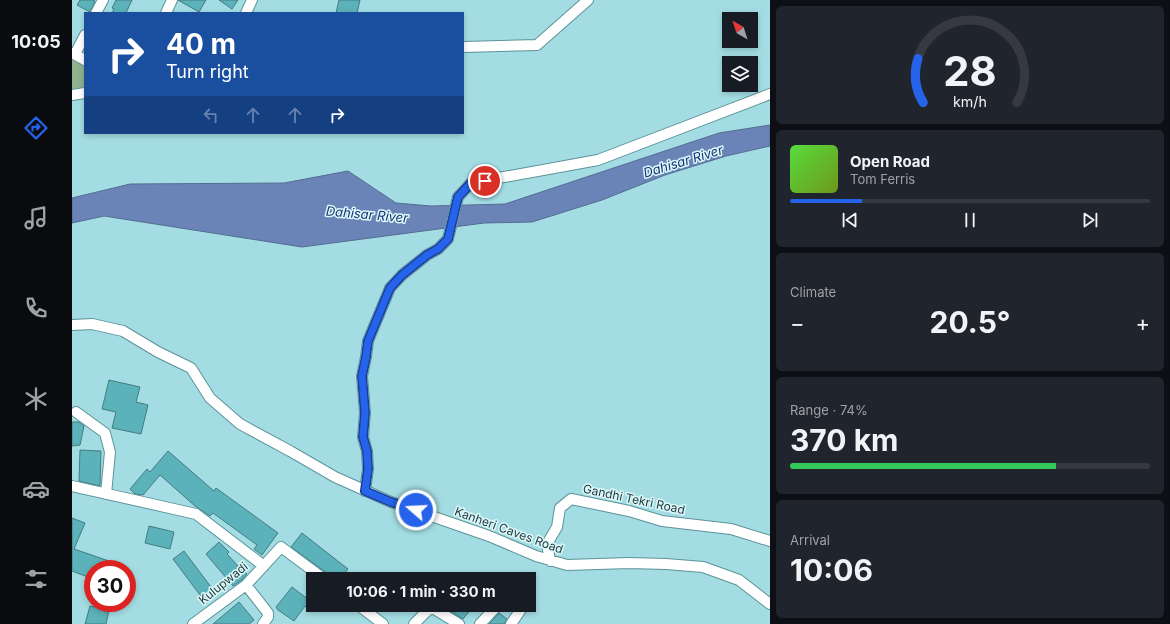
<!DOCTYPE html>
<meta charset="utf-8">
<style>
:root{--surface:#171b24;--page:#20242c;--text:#f1f3f6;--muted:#9ea1a6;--line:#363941;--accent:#2563eb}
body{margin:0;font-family:Inter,sans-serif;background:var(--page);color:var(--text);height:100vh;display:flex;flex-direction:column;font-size:15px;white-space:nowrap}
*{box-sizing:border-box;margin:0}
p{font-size:13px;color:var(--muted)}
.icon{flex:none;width:22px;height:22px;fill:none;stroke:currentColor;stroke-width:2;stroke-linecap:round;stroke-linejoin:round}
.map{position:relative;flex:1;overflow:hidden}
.details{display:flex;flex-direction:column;gap:6px;padding:6px;background:#0d0f14;width:400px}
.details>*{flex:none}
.hud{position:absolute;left:12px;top:12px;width:380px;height:122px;border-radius:0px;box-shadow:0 2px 6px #0003;background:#1a4fa0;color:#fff;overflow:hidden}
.needle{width:26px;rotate:321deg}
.tools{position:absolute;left:650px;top:12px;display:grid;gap:8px}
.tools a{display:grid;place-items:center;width:36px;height:36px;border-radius:0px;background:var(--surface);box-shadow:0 2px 6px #0003;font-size:20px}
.speed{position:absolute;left:12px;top:560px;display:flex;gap:8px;font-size:20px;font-weight:700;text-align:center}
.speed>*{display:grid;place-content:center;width:52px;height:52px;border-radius:50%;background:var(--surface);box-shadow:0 2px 6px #0003;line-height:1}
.speed .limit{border:6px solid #d22;background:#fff;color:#111}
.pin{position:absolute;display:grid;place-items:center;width:34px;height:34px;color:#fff;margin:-17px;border:2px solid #fff;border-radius:50%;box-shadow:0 1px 4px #0007}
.me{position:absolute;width:44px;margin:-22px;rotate:289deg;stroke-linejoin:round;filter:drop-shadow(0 0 3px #0008)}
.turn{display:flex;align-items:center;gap:14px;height:84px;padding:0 16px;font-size:18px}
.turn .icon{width:52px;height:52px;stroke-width:2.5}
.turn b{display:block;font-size:28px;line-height:34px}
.lanes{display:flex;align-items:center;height:38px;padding:0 16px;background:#0003;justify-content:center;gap:20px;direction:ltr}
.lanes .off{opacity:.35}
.big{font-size:30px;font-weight:700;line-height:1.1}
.details .card{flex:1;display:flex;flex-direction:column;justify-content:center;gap:6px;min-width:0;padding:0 14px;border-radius:6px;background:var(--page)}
.details .dial{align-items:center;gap:0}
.dial svg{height:104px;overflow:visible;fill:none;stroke:var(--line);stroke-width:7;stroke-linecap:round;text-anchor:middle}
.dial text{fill:var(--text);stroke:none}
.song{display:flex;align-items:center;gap:12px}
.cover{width:48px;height:48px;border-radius:6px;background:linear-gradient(135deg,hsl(110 70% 55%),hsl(80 70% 35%))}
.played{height:4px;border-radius:2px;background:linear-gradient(90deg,var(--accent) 20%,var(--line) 20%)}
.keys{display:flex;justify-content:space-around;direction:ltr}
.heat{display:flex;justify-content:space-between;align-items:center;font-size:22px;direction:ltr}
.charge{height:6px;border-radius:3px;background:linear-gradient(90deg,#34c759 74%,var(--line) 0)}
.trip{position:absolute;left:234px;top:572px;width:230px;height:40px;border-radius:0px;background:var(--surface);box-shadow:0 2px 6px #0003;font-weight:700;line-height:40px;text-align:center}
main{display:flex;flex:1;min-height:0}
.dock{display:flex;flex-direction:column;width:72px;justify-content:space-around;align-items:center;background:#090b0e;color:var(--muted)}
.dock .icon{width:28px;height:28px}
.dock .current{color:var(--accent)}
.dock b{font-size:18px;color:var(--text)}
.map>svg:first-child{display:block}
</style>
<main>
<nav class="dock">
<b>10:05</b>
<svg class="icon current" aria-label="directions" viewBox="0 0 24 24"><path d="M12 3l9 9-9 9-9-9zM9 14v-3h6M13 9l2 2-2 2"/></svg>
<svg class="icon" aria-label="music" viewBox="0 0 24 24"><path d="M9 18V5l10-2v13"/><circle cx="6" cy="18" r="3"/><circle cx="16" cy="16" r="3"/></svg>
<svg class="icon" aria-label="phone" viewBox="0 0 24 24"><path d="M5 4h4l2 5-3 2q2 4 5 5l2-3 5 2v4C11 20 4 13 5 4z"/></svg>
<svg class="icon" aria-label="climate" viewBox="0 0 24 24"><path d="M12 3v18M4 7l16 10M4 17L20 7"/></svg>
<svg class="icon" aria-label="car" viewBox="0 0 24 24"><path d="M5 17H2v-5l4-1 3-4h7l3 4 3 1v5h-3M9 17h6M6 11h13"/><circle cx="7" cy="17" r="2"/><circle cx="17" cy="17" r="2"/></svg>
<svg class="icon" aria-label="filters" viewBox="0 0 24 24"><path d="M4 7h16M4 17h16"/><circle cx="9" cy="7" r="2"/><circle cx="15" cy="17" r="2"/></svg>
</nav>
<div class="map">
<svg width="698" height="624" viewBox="0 0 698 624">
<rect width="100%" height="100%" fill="#a3dde3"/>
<path fill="#8eb38d" d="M 0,59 L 13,66 L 13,87 L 0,89 Z"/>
<path fill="#6a84b7" stroke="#536d91" d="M 698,125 L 698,146 L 654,156 L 593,175 L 530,200 L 460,222 L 412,223 L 230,247 L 32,216 L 0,223 L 0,198 L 58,184 L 212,183 L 276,171 L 324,203 L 359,206 L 433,204 L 647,133 Z"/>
<path fill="#5cb2ba" stroke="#447c81" d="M 8,0 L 20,0 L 23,1 L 18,12 L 5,5 Z
M 44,0 L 60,0 L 54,13 L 40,13 L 42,9 L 40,8 Z
M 106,0 L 134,0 L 127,12 Z
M 147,0 L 166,0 L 160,9 Z
M 267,0 L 288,0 L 285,13 L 264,13 Z
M 37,380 L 68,387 L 64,402 L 76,405 L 69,434 L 40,428 L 44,412 L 30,409 Z
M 0,422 L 7,422 L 12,426 L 8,445 L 0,446 Z
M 8,450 L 29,451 L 28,486 L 7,481 Z
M 96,451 L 142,491 L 144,488 L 206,533 L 190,555 L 182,549 L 185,545 L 141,513 L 138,516 L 123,506 L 88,475 L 71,495 L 63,494 L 58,489 L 75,469 L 78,472 Z
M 0,518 L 13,523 L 2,549 L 37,561 L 34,569 L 21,569 L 21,579 L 0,571 Z
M 77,526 L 102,532 L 98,549 L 73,543 Z
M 230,533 L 276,569 L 268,579 L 258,579 L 256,574 L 219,547 Z
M 147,542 L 157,552 L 155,554 L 166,566 L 167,565 L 175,574 L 170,580 L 161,586 L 134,554 Z
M 112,551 L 142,591 L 131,599 L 101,559 Z
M 220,587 L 241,603 L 241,605 L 242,605 L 237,610 L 233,606 L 222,621 L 206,610 L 204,607 Z
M 167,602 L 182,620 L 177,624 L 141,624 Z
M 369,605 L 396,605 L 400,608 L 391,619 Z
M 18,606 L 37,610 L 34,624 L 13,624 Z
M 427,613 L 435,619 L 432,624 L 417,624 Z"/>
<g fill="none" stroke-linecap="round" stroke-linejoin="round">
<defs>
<path id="minor" d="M 24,13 L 31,0
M 94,13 L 100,0
M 174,13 L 180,0
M 391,47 L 465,45 L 516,0
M 0,53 L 13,60
M 3,54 L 13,35
M 0,95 L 13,93
M 0,325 L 20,324 L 51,331 L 86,352 L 119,368 L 138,398 L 168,424 L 218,451 L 263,477 L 319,502 L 417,536 L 464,556 L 495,565 L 557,563 L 594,564 L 631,567 L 667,580 L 698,604
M 4,412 L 33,433 L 38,452 L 34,494
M 0,486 L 124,514 L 192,566
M 293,491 L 296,469 L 295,451 L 291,437 L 293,413 L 290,376 L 294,357 L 296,341 L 318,288 L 330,275 L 355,255 L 366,249 L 376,239 L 386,197 L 399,183 L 526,160 L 698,94
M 478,561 L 475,544 L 485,527 L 488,508 L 499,499 L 557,511 L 590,521 L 659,529 L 698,541
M 174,585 L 196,613 L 196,617 L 191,624
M 286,605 L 311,624
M 121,624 L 174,585 L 209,547 L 252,579
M 342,624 L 359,607 L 387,624
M 408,624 L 426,605
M 439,624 L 452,605"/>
</defs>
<use href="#minor" stroke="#5b9399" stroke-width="12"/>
<use href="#minor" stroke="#fff" stroke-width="10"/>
</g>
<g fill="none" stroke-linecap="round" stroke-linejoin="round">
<defs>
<path id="route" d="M 344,510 L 319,502 L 293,491 L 296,469 L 295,451 L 291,437 L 293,413 L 290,376 L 294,357 L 296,341 L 318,288 L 330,275 L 355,255 L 366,249 L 376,239 L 386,197 L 399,183 L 413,181"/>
</defs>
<use href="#route" stroke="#184099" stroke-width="10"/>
<use href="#route" stroke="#2563eb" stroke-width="7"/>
</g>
<g text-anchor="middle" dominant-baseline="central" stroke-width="3" stroke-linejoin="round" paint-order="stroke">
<g font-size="12" fill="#1e3638" stroke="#dcf8fb">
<text transform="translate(562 499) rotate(12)">Gandhi Tekri Road</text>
<text transform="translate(437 530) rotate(20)">Kanheri Caves Road</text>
<text transform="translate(151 583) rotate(-39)">Kulupwadi</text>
</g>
<g font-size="13" font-style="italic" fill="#183371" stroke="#dcf8fb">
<text transform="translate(611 161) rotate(-17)">Dahisar River</text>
<text transform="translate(295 214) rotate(5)">Dahisar River</text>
</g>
</g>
</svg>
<div class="tools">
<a><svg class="needle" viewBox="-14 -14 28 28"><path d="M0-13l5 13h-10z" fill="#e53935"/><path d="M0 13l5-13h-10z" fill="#9ea1a6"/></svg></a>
<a><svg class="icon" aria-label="layers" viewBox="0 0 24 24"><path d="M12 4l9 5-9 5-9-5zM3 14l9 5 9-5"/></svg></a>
</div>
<div class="speed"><div class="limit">30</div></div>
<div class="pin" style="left:413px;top:181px;background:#d93025"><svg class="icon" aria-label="arrive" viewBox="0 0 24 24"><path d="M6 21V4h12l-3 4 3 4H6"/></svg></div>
<svg class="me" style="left:344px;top:510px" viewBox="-20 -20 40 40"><circle r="17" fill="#2563eb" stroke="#fff" stroke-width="3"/><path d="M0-11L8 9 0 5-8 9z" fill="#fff"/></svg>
<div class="trip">10:06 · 1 min · 330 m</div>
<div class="hud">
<div class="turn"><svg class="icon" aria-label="right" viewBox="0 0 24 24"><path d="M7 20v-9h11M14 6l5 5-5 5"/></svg><div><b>40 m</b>Turn right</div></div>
<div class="lanes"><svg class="icon off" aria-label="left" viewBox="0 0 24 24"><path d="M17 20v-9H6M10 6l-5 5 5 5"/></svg><svg class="icon off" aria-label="ahead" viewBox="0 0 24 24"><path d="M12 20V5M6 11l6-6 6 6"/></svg><svg class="icon off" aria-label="ahead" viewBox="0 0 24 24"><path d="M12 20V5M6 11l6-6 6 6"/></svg><svg class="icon" aria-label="right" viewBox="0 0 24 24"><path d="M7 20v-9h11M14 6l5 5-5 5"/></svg></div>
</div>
</div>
<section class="details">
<div class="card dial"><svg viewBox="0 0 100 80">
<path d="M14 69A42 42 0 1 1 86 69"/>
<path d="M14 69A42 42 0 0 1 10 35" stroke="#2563eb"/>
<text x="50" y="56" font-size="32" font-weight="700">28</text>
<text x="50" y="72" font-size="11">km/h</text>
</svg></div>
<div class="card">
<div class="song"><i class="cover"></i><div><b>Open Road</b><p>Tom Ferris</p></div></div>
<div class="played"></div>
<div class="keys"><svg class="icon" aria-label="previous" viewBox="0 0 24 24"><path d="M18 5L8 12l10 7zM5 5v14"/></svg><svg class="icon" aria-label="pause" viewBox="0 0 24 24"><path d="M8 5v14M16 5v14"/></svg><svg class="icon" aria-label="next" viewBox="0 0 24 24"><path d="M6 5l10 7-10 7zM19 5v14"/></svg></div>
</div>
<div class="card"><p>Climate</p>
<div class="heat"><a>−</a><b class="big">20.5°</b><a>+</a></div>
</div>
<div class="card"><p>Range · 74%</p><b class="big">370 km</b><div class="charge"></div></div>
<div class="card"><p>Arrival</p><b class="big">10:06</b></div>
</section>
</main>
